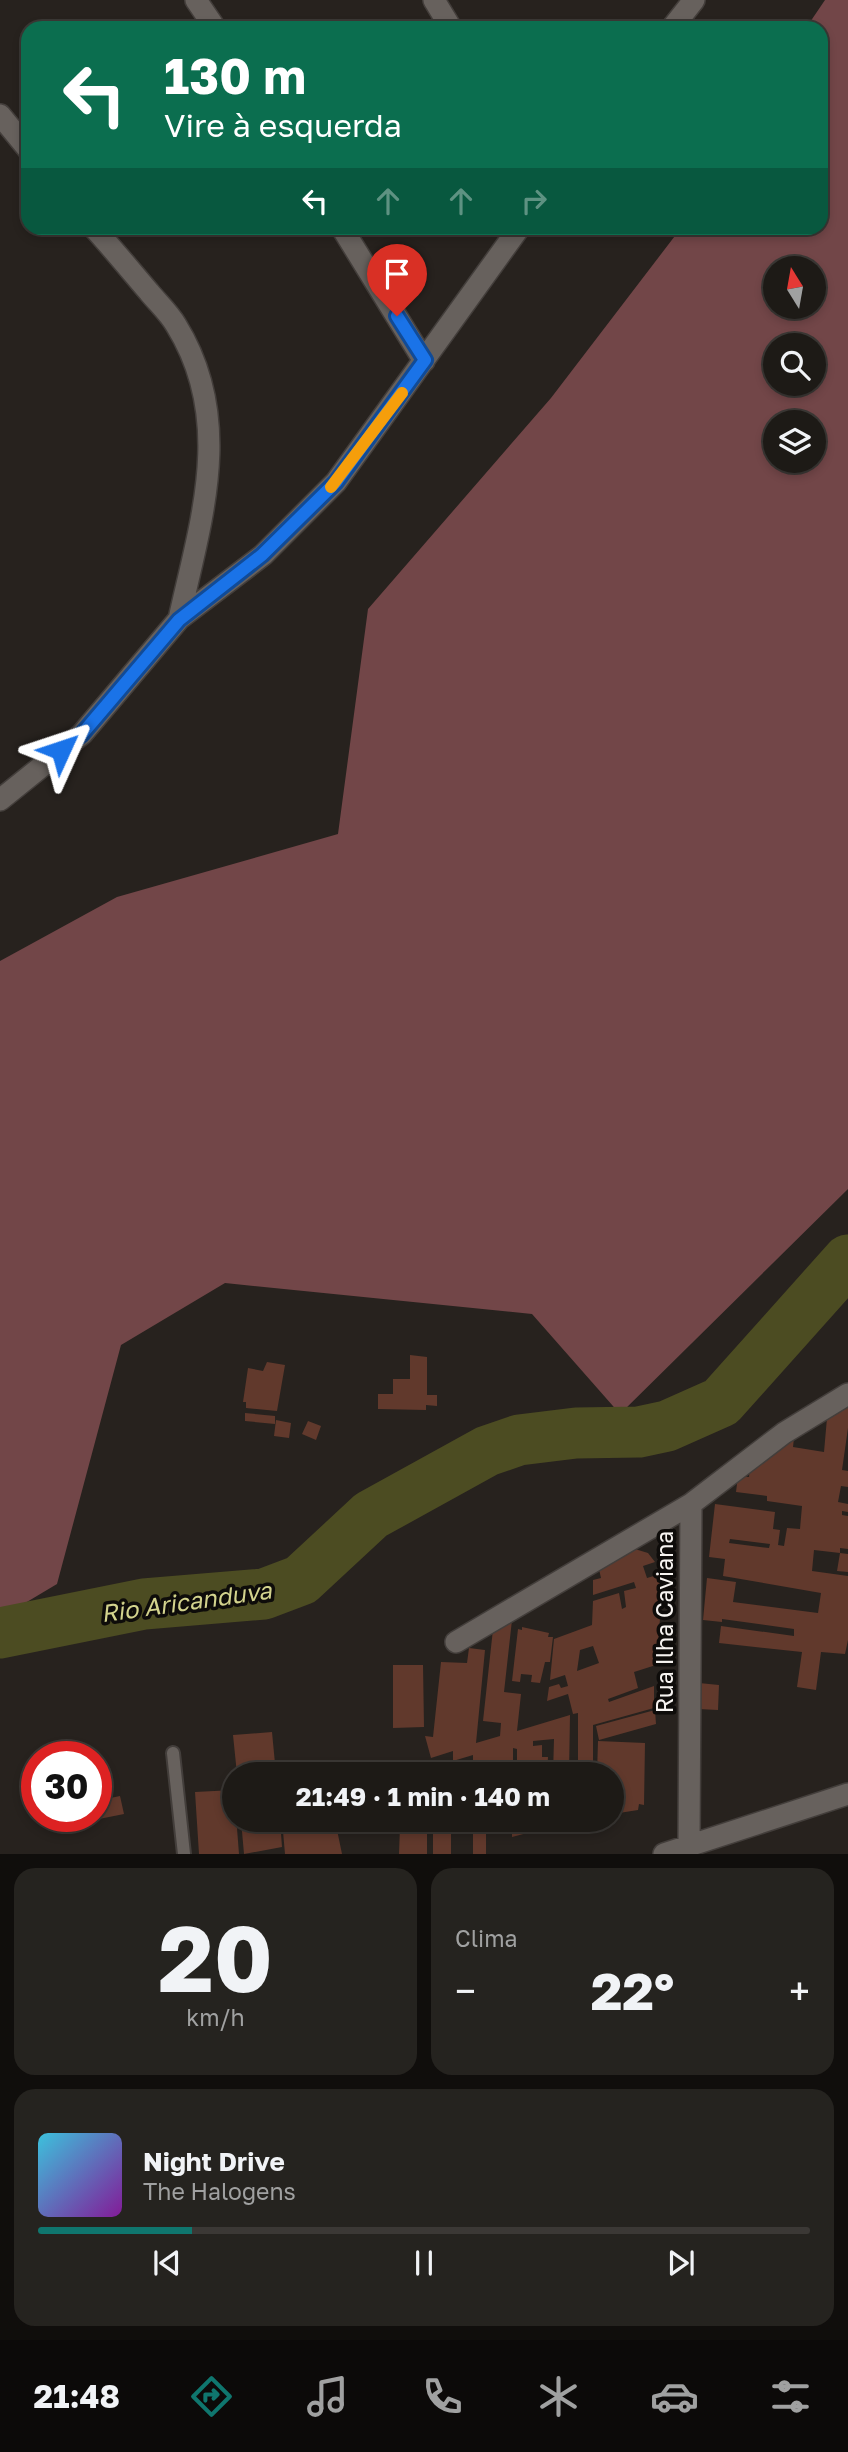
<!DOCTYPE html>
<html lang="pt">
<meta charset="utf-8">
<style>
:root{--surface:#1d1a16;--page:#25231f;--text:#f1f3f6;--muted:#a0a1a1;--line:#3b3835;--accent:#0f766e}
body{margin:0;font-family:"Golos Text",sans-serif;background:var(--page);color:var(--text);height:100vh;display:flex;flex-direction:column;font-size:26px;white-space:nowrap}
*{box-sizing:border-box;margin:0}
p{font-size:23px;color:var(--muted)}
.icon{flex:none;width:38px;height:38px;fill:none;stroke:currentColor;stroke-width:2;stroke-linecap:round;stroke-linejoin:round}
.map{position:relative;height:1854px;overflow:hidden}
.panel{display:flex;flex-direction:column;gap:14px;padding:14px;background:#100e0c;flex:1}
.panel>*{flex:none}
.guide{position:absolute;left:21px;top:21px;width:807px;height:214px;border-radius:21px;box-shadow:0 4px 10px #0003,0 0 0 2px var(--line);background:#0b6e4f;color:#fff;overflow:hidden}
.needle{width:46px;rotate:349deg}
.buttons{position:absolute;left:763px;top:256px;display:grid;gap:14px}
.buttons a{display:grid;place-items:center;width:63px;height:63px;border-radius:50%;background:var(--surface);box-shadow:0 4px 10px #0003,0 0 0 2px var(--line);font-size:35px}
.speed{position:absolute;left:21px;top:1741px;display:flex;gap:14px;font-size:35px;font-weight:700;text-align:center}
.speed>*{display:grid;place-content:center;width:91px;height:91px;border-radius:50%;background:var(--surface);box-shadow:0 4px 10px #0003,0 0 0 2px var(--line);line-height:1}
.speed .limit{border:10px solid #d22;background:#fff;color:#111}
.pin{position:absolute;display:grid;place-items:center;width:60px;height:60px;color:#fff;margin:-72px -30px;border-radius:50% 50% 50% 0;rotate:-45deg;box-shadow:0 0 7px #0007}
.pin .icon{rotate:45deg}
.me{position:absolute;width:77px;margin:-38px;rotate:48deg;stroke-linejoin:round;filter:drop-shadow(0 0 5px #0008)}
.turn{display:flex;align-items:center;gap:24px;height:147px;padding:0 28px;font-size:32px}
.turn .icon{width:91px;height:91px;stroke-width:2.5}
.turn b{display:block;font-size:49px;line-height:60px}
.lanes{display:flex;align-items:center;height:66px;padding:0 28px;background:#0003;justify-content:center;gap:35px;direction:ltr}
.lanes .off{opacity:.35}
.big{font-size:52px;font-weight:700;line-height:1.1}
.panel .tile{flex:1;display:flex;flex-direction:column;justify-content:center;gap:10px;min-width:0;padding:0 24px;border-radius:21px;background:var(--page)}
.panel .dial{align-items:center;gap:0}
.dial b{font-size:91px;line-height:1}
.song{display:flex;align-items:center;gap:21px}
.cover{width:84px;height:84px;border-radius:10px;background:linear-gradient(135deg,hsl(190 70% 55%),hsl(290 70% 35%))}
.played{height:7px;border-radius:4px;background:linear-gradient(90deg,var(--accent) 20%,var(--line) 20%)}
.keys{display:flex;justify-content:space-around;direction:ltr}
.heat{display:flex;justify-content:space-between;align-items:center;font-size:38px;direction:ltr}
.panel .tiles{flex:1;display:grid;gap:14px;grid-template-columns:1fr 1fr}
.tile:last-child{grid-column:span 2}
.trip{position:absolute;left:222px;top:1762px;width:402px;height:70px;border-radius:35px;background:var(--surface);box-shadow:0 4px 10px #0003,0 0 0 2px var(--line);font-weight:700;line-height:70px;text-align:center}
.dock{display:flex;height:112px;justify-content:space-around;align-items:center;background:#0c0a09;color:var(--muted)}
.dock .icon{width:49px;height:49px}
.dock .selected{color:var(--accent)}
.dock b{font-size:32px;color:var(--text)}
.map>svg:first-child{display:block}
</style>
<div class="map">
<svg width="848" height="1854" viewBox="0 0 848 1854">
<rect width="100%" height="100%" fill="#27221e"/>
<path fill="#724648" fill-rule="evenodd" d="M 825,0 L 848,0 L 848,1189 L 620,1414 L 532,1314 L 225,1283 L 121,1345 L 57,1584 L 0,1618 L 0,961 L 117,897 L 338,834 L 368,609 L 551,398 L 681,228 L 821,228 L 821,28 L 806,28 ZM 775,268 L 814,268 L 814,306 L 775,306 ZM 775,345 L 814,345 L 814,383 L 775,383 ZM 775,422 L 814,422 L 814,460 L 775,460 Z"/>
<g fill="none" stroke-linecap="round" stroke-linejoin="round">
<path stroke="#4c4c22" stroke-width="51" d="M 0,1633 L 144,1604 L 264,1594 L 301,1580 L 371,1515 L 487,1451 L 519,1440 L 576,1433 L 639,1432 L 667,1426 L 721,1402 L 848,1260"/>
</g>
<path fill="#61392c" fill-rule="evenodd" d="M 410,1355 L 427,1357 L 427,1395 L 437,1395 L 437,1406 L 426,1405 L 426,1410 L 378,1409 L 378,1394 L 393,1394 L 393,1379 L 410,1379 Z
M 267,1362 L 285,1365 L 277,1411 L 246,1408 L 246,1402 L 243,1402 L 248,1368 L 263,1371 Z
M 848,1405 L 848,1428 L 842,1470 L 848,1471 L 848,1487 L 841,1486 L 838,1502 L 848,1504 L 848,1512 L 842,1511 L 842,1515 L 848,1516 L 848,1549 L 840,1548 L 840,1553 L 848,1554 L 848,1572 L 837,1571 L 840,1553 L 814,1550 L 812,1571 L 848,1576 L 848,1640 L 845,1654 L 821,1652 L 816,1690 L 797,1687 L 802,1652 L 719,1643 L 721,1626 L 794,1636 L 794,1629 L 722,1619 L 722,1622 L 703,1620 L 707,1578 L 736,1582 L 733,1602 L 818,1613 L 821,1593 L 723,1576 L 725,1559 L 709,1557 L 715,1504 L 775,1512 L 773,1529 L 780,1530 L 778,1545 L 784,1546 L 787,1528 L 800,1529 L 802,1506 L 767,1501 L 767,1496 L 736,1492 L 738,1476 L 749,1477 L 750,1466 L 794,1438 L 793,1447 L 824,1452 L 827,1418 ZM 730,1539 L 770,1544 L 769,1548 L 729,1543 Z
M 245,1413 L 275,1416 L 275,1424 L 245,1421 Z
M 276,1420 L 291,1423 L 289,1438 L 274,1436 Z
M 308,1421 L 321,1426 L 316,1440 L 302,1434 Z
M 625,1546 L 648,1553 L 655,1562 L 643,1566 L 647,1578 L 664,1573 L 656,1665 L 634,1672 L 638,1688 L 608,1699 L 609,1702 L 654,1686 L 654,1708 L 593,1725 L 593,1774 L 578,1774 L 578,1713 L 573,1714 L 568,1694 L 547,1701 L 549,1687 L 559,1684 L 561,1688 L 568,1686 L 565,1675 L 550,1680 L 554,1639 L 592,1625 L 593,1601 L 619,1593 L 622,1609 L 626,1607 L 624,1591 L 636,1588 L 634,1582 L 593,1595 L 593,1580 L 601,1578 L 598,1565 ZM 593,1646 L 599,1663 L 577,1671 L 580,1650 Z
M 494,1620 L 512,1620 L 504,1692 L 521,1694 L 517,1731 L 570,1715 L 569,1774 L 553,1774 L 554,1739 L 533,1741 L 533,1746 L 542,1745 L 542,1757 L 548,1757 L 547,1774 L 517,1774 L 517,1749 L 513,1748 L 513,1774 L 497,1774 L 497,1764 L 473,1765 L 473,1755 L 453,1761 L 453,1751 L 431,1758 L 425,1736 L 433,1737 L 441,1662 L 467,1663 L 469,1648 L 485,1650 L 476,1743 L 500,1736 L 501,1723 L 483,1721 Z
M 522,1627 L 549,1633 L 548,1637 L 553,1637 L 550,1662 L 545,1662 L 540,1683 L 531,1682 L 532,1675 L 521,1674 L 520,1682 L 512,1681 L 518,1629 L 522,1630 Z
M 393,1665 L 423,1665 L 424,1727 L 393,1728 Z
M 699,1683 L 719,1685 L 718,1710 L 698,1709 Z
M 655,1710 L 656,1724 L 599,1740 L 596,1726 Z
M 272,1732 L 276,1774 L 237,1774 L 233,1735 Z
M 598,1741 L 645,1743 L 644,1805 L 639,1804 L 638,1810 L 619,1813 L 619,1809 L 612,1811 L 612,1774 L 597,1774 Z
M 234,1790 L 239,1854 L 199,1854 L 195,1792 Z
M 120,1796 L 124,1814 L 99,1819 L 96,1801 Z
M 241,1820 L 280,1820 L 282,1847 L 244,1854 Z
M 282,1820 L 335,1820 L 342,1854 L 285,1854 Z
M 394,1820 L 451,1820 L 451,1854 L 433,1854 L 433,1834 L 427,1834 L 427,1854 L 399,1854 L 400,1826 L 394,1826 Z
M 453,1820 L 470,1820 L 470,1832 L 454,1832 Z
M 473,1820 L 478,1820 L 478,1826 L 486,1826 L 486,1854 L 473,1854 Z
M 512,1820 L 572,1820 L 573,1821 L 512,1837 Z"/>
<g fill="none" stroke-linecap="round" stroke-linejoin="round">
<defs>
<path id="service" d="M 173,1753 L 184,1854"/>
<path id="minor" d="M 196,0 L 215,28
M 434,0 L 451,28
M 672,28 L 694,0
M 0,115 L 28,149
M 94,228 C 113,249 131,271 149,292 C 158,303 169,313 176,325 C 235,420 201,520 179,619
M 342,228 L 424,361
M 0,800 L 82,734 L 179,619 L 263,555 L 336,482 L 519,228
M 456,1642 L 691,1504 L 784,1433 L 848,1394
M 689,1844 L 691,1504
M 664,1854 L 848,1794"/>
</defs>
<use href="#service" stroke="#433e3b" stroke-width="16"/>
<use href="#minor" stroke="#433e3b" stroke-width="24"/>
<use href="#service" stroke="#67615d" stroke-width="12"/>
<use href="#minor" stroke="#67615d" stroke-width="21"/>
</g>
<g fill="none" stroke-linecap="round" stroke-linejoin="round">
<defs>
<path id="route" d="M 61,750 L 82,734 L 179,620 L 262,555 L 336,482 L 425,360 L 397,316"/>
</defs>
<use href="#route" stroke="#114b97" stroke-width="18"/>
<use href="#route" stroke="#1a73e8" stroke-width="12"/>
<path stroke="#f59e0b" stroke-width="12" d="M 331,487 L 402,393"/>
</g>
<g text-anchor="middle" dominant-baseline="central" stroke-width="7" stroke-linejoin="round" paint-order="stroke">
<g font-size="23" fill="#f7f4f1" stroke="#0e0c0a">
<text transform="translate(664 1622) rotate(-90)">Rua Ilha Caviana</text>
</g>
<g font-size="24" font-style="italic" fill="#d3d38d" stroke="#0e0c0a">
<text transform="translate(186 1601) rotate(-8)">Rio Aricanduva</text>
</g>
</g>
</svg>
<div class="buttons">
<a><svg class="needle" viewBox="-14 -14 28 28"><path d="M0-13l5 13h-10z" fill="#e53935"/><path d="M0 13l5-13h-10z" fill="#a0a1a1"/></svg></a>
<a><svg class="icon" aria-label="search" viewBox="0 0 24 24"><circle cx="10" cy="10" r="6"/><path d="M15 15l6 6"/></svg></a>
<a><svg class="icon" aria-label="layers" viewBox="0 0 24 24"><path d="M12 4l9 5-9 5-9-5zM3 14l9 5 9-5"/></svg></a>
</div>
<div class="speed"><div class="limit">30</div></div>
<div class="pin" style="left:397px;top:316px;background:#d93025"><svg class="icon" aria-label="arrive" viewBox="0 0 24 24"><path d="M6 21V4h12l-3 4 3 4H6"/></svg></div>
<svg class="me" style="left:61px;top:750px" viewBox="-20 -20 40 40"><path d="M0-17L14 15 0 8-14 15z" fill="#1a73e8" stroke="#fff" stroke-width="4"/></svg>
<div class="trip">21:49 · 1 min · 140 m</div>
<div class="guide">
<div class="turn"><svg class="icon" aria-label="left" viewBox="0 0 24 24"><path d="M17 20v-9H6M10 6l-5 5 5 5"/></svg><div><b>130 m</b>Vire à esquerda</div></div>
<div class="lanes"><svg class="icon" aria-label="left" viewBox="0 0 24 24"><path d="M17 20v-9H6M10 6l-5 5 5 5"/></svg><svg class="icon off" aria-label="ahead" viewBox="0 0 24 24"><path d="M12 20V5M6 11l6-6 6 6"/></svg><svg class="icon off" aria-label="ahead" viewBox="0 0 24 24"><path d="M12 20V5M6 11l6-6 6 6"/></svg><svg class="icon off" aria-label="right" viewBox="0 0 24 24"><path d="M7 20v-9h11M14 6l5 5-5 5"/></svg></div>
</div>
</div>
<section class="panel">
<div class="tiles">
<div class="tile dial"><b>20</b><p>km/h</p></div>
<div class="tile"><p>Clima</p>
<div class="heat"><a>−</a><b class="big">22°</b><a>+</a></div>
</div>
<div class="tile">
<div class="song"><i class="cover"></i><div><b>Night Drive</b><p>The Halogens</p></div></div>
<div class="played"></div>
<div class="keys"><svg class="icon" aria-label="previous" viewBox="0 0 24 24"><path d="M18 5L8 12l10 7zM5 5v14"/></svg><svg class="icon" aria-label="pause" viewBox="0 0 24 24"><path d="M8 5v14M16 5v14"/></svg><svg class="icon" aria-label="next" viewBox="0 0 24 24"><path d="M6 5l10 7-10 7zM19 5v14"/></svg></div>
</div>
</div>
</section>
<nav class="dock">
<b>21:48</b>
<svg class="icon selected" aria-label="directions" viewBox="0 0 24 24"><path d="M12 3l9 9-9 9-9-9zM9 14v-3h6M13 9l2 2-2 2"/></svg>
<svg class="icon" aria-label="music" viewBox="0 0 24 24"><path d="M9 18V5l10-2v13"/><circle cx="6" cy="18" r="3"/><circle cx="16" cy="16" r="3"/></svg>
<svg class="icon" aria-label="phone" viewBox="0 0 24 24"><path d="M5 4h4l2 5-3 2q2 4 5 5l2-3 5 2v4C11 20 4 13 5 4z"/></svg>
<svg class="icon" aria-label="climate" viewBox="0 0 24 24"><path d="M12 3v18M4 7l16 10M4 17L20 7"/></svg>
<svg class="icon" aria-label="car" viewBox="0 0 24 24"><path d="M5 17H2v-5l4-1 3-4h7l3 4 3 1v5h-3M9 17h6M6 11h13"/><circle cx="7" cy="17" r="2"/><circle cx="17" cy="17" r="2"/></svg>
<svg class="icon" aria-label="filters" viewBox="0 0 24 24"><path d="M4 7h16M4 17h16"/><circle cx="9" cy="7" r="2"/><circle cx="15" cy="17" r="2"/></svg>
</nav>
